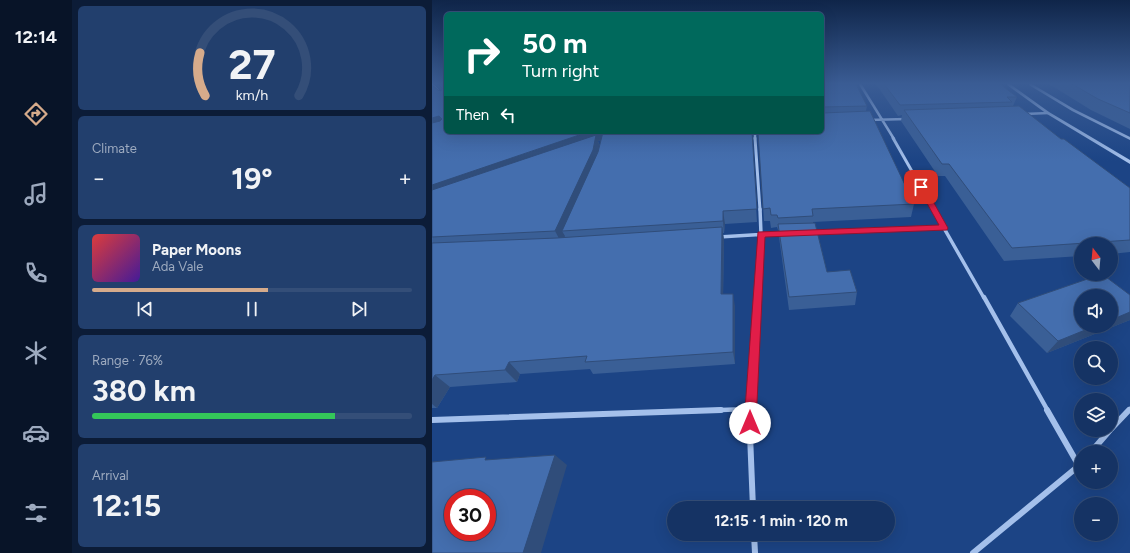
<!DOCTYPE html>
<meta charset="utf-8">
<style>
:root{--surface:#153364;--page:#223f6d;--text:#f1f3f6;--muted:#9daabf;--line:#344e78;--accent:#d6ab8b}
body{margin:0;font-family:Figtree,sans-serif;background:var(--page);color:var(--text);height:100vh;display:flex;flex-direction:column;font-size:15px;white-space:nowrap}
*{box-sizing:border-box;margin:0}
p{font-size:13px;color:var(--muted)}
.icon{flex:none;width:22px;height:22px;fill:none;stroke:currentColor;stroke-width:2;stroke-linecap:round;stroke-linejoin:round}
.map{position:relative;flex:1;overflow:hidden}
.details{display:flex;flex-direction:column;gap:6px;padding:6px;background:#0c1c37;width:360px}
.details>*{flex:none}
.top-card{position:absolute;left:12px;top:12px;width:380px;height:122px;border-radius:6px;box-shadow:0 4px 16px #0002,0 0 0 1px var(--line);background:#00695c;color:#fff;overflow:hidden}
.needle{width:26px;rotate:344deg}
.fabs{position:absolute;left:642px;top:237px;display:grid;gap:8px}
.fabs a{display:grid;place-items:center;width:44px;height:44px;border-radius:50%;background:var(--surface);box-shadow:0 4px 16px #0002,0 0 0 1px var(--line);font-size:20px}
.speed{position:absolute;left:12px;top:489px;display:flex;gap:8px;font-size:20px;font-weight:700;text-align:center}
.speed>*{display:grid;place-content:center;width:52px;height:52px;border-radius:50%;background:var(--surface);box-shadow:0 4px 16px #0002,0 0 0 1px var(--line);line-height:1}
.speed .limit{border:6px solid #d22;background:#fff;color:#111}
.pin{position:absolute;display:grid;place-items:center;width:34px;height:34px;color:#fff;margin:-17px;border-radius:8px;box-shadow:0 2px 6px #0006}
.me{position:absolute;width:44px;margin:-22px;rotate:0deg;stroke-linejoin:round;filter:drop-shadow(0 0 3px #0008)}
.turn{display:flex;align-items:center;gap:14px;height:84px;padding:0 12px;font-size:18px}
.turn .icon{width:52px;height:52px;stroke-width:2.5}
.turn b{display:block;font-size:28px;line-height:34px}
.then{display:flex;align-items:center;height:38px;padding:0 12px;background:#0003;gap:8px;font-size:15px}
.big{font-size:30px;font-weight:700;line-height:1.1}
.details .tile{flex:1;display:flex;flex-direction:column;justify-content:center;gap:6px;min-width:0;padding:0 14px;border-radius:6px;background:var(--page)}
.details .dial{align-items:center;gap:0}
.dial svg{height:104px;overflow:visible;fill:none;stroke:var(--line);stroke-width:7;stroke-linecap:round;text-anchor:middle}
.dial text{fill:var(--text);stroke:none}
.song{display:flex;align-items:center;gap:12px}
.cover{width:48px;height:48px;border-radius:6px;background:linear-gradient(135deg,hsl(0 70% 55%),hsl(260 70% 35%))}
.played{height:4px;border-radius:2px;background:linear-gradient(90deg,var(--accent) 55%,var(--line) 55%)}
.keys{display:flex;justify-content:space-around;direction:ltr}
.heat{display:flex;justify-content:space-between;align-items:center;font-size:22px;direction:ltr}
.charge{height:6px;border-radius:3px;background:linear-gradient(90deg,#34c759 76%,var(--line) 0)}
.trip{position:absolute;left:235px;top:501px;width:228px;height:40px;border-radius:20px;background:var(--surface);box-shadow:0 4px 16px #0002,0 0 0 1px var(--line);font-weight:700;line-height:40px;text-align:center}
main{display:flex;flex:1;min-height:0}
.tabs{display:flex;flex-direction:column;width:72px;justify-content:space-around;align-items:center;background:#081428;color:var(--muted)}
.tabs .icon{width:28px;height:28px}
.tabs .current{color:var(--accent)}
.tabs b{font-size:18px;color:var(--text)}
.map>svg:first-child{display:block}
</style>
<main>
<nav class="tabs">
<b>12:14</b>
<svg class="icon current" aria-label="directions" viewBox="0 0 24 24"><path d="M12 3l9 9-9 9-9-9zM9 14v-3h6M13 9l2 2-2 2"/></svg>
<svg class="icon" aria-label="music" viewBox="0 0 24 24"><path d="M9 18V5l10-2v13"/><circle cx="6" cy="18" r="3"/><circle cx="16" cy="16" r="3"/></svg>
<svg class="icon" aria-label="phone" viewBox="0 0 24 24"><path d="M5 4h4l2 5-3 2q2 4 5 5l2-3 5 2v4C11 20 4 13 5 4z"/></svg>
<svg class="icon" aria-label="climate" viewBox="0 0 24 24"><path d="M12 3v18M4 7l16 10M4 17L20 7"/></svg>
<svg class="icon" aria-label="car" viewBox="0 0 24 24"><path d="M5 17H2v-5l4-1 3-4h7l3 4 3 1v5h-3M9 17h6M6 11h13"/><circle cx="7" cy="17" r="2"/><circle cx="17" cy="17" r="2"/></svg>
<svg class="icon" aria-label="filters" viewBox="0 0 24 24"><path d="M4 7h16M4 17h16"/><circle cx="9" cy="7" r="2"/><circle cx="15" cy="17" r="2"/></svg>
</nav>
<section class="details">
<div class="tile dial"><svg viewBox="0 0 100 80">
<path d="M14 69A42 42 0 1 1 86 69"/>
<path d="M14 69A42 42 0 0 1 10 36" stroke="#d6ab8b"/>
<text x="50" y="56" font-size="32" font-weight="700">27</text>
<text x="50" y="72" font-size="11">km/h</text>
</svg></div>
<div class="tile"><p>Climate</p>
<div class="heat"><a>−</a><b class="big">19°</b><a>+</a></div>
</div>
<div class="tile">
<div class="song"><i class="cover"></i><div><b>Paper Moons</b><p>Ada Vale</p></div></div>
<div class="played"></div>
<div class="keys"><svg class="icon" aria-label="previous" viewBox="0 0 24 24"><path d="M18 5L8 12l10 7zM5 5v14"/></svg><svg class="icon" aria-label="pause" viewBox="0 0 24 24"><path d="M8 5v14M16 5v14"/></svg><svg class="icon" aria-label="next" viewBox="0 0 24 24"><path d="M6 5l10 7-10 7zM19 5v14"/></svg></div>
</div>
<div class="tile"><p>Range · 76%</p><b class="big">380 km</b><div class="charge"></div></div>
<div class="tile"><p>Arrival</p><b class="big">12:15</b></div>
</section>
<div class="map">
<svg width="698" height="553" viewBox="0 0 698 553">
<rect width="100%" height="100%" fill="#1c4485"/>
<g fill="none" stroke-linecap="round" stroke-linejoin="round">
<path stroke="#a4c0eb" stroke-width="2.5" d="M 0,84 L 14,99
M 428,84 L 462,139
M 592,114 L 616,113
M 436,120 L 474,119
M 323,132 L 323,139"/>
<path stroke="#a4c0eb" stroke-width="3" d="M 323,138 L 328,210
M 461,138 L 502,210"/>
<path stroke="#a4c0eb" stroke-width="3.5" d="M 501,209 L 552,298
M 381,232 L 512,228
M 287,237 L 352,233
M 325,298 L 329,234 L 328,209"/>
<path stroke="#a4c0eb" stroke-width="4.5" d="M 552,297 L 616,411
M 260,411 L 317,409
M 317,411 L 325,297
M 696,411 L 698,409"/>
<path stroke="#a4c0eb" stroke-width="6" d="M 317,410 L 321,508
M 615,410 L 647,466
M 0,420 L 289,410
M 679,429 L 697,410
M 659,452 L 678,430
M 322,534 L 323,553
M 541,553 L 649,464"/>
<path fill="#a4c0eb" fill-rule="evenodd" d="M 575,84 L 578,84 L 617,112 L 698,160 L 698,164 L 615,114 L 575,85 Z
M 597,84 L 600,84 L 642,109 L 698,137 L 698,140 L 640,111 L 597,85 Z"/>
</g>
<path fill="#3a5f96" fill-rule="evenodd" d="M 3,84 L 14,84 L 14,132 L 320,132 L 320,138 L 325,222 L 293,224 L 292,233 L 291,233 L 292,240 L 291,294 L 303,306 L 303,364 L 161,374 L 158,369 L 88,374 L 85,382 L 18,387 L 5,408 L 0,408 L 0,85 L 6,90 L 9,91 L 9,90 ZM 169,140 L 168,146 L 166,141 Z
M 390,84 L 435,106 L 434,111 L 482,204 L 479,217 L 381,222 L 395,272 L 425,292 L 423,305 L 357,310 L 347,237 L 347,230 L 346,230 L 345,227 L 339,228 L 338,221 L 332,221 L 326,132 Z
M 444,84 L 568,84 L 585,97 L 581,106 L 629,139 L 698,188 L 698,252 L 679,254 L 679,244 L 649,244 L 649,256 L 572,261 L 513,176 L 506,176 L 469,121 L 470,115 L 466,116 Z
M 617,84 L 698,84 L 698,129 L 659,110 Z
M 698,295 L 698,320 L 615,353 L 578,316 L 586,303 Z"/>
<path fill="#304d7a" d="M 7,116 L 14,127 L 0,131 L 0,118 Z
M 156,132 L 171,132 L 170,140 L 166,141 L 168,147 L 165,162 L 130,231 L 133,236 L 130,244 L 123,231 L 0,201 L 0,185 Z
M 291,211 L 293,224 L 292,233 L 291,221 Z
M 290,227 L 292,240 L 291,307 L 289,294 Z
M 301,294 L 303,306 L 303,364 L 301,352 Z
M 698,312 L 698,320 L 615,353 L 626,341 L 663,326 L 679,326 L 679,320 Z
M 77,362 L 88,374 L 85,382 L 73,370 Z
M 3,375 L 18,387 L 5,408 L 0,404 L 0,380 Z
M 123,455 L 135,465 L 109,553 L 91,553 Z"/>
<path fill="#446eae" stroke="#304d7a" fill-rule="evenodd" d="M 6,84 L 14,84 L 14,132 L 156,132 L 0,185 L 0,123 L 8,121 L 10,119 L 7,116 L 0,118 L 0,85 L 6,90 L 9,91 L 10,88 Z
M 390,84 L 424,84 L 435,106 L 391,107 L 390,109 Z
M 452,84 L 568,84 L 585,97 L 575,97 L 580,102 L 468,105 Z
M 640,84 L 698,84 L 698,113 L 666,99 Z
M 587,106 L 629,139 L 632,139 L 698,188 L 698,240 L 580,248 L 517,164 L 510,164 L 472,110 Z
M 438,111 L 482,204 L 380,209 L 381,216 L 346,218 L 345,215 L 339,215 L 338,208 L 331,209 L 326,132 L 390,132 L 390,112 L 391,113 Z
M 171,132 L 320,132 L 325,209 L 291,211 L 291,221 L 130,231 L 166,152 Z
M 164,135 L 161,150 L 123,231 L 0,237 L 0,190 Z
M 383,223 L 395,272 L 418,270 L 425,292 L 357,297 L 346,224 Z
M 290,227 L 289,294 L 301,294 L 301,352 L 153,362 L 155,356 L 77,362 L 73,370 L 3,375 L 0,380 L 0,243 L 125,238 Z
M 670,274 L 698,295 L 698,312 L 679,320 L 679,296 L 649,296 L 649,326 L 663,326 L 626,341 L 586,303 Z
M 123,455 L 91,553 L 0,553 L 0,462 L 54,457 L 53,460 ZM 21,498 L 55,498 L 55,532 L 21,532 Z"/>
<linearGradient id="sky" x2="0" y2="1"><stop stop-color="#0f2549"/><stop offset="0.52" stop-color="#3a5c94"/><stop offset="1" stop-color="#3a5c94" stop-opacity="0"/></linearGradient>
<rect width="698" height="161" fill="url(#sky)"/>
<path fill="#e11d48" stroke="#92132f" d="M 487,186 L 493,187 L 516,228 L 515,230 L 333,237 L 324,423 L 322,428 L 318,429 L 313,428 L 312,423 L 326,232 L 507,225 L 486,187 Z"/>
</svg>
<div class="fabs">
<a><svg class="needle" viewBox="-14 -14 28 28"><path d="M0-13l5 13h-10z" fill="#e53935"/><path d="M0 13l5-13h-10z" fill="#9daabf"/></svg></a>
<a><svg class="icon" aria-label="sound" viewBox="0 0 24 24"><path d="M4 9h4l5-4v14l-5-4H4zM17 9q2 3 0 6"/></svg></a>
<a><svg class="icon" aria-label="search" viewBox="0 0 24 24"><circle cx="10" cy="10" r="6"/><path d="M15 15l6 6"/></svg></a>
<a><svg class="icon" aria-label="layers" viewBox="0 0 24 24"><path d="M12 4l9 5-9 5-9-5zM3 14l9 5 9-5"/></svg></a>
<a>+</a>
<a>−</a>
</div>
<div class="speed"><div class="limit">30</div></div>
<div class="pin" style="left:489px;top:187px;background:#d93025"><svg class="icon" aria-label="arrive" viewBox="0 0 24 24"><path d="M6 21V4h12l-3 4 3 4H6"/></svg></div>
<svg class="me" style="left:318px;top:423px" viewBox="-20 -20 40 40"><circle r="19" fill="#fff"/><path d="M0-13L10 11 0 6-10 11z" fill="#e11d48"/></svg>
<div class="trip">12:15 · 1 min · 120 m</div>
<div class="top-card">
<div class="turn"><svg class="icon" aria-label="right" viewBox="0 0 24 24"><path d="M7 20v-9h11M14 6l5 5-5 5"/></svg><div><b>50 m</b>Turn right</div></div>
<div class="then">Then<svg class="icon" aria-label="left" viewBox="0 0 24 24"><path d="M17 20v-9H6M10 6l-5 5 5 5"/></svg></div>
</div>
</div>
</main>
